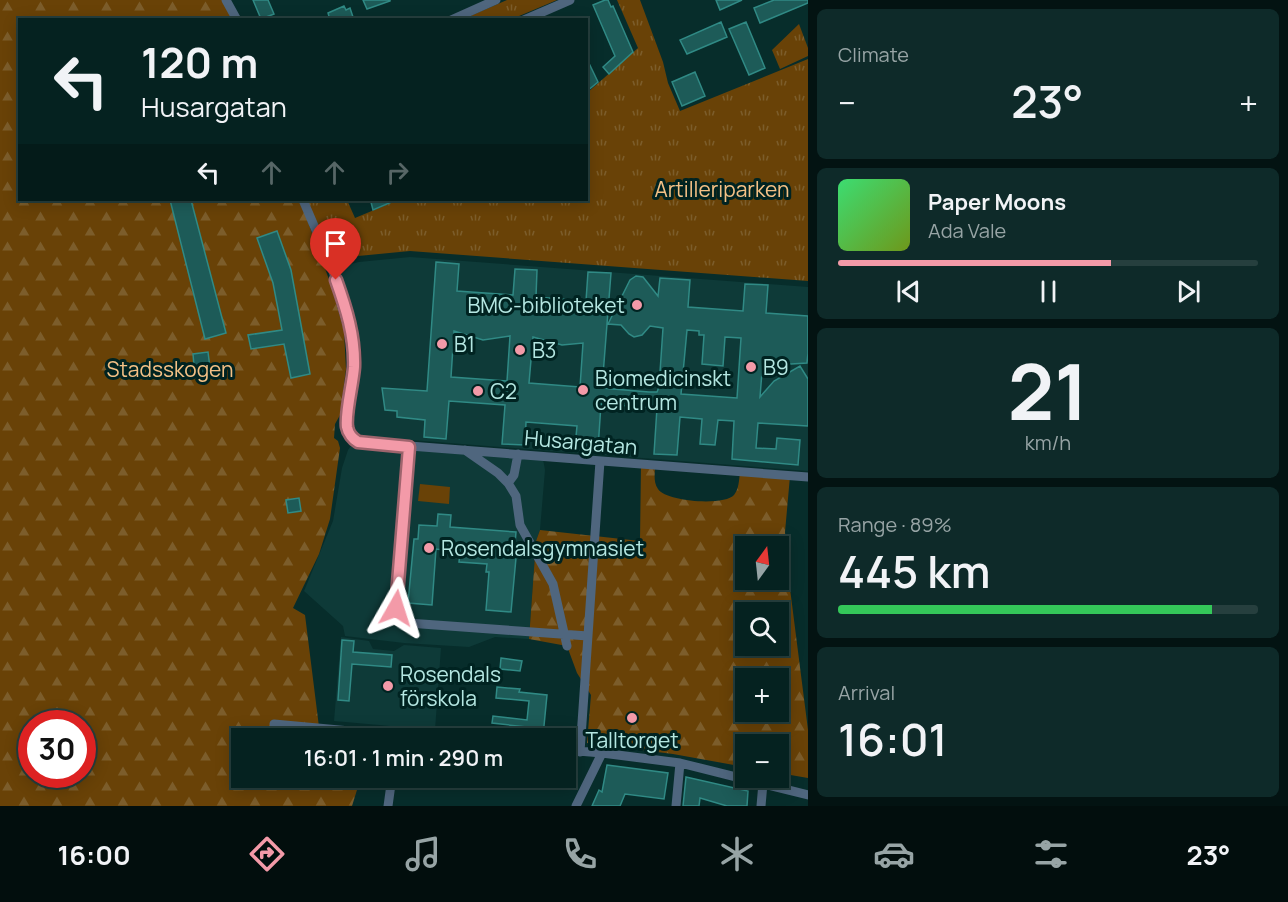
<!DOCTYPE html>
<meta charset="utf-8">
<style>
:root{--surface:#052220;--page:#0e2a29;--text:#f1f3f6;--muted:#97a4a5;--line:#263f3e;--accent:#f39aa8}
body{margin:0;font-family:Manrope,sans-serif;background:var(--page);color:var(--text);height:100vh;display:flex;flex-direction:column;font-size:22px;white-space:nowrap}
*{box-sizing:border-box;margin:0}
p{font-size:20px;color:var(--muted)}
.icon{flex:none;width:33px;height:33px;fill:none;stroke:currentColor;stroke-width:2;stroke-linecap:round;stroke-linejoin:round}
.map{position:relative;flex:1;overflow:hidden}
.side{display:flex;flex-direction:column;gap:9px;padding:9px;background:#031312;width:480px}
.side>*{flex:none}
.guide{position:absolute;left:18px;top:18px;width:570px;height:183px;border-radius:0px;box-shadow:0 3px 15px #0003,0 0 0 2px var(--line);background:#052220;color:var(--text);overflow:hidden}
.needle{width:39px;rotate:15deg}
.buttons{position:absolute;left:735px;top:536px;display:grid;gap:12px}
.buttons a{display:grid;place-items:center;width:54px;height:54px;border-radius:0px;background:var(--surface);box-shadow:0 3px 15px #0003,0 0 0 2px var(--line);font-size:30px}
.speed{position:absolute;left:18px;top:710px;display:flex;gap:12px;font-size:30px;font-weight:700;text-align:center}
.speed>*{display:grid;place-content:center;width:78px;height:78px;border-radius:50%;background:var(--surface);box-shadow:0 3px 15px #0003,0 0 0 2px var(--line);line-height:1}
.speed .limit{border:9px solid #d22;background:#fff;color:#111}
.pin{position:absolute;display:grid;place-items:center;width:51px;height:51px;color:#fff;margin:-62px -26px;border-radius:50% 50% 50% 0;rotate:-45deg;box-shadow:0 0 6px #0007}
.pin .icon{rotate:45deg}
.me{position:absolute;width:66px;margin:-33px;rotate:6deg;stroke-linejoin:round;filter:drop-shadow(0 0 4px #0008)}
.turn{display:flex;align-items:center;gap:21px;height:126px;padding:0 24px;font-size:27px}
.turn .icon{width:78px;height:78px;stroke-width:2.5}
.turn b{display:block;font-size:42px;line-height:51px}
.lanes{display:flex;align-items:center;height:57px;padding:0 24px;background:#0003;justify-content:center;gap:30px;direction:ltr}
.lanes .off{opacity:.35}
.big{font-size:45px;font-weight:600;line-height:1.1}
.side .card{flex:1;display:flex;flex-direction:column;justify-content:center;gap:9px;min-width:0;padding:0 21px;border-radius:9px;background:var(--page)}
.side .dial{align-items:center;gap:0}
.dial b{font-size:78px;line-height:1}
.song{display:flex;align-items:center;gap:18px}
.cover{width:72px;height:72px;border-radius:9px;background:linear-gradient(135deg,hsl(140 70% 55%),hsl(80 70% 35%))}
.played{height:6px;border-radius:3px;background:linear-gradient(90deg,var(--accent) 65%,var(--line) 65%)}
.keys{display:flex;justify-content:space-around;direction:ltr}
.heat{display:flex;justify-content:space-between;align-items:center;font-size:33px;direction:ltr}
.charge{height:9px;border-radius:4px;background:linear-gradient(90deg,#34c759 89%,var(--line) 0)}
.trip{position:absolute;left:231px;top:728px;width:345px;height:60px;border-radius:0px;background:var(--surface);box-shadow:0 3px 15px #0003,0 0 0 2px var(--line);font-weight:600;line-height:60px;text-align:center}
.tab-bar{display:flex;height:96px;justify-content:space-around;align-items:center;background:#020e0d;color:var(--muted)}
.tab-bar .icon{width:42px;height:42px}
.tab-bar .current{color:var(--accent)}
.tab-bar b{font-size:27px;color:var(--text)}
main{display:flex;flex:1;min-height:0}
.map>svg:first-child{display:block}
</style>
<main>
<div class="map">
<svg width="808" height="806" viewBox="0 0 808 806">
<defs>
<pattern id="forest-firs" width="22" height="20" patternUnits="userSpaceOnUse" patternTransform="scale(1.5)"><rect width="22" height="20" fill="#694207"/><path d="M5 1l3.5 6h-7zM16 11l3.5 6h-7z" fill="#7c5d2b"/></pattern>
<pattern id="park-tufts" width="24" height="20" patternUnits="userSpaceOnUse" patternTransform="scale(1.5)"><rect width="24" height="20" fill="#694207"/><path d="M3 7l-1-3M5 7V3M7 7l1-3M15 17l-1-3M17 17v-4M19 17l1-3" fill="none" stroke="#7c5d2b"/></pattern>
</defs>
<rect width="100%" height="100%" fill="#072d2b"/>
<path fill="#0e3a38" d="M 410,257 L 808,287 L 808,471 L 360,436 L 353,427 L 362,353 L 354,314 L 338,267 L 359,262 Z
M 353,443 L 543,459 L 545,470 L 540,530 L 536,541 L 529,639 L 495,637 L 469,647 L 404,643 L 345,636 L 343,626 L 304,591 L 333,521 L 342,468 L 348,450 Z
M 341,637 L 369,641 L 373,649 L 394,651 L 404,645 L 441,648 L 435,730 L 334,721 Z"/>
<path fill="#694207" d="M 420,484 L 450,487 L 449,504 L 418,501 Z"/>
<path fill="url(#forest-firs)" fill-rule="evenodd" d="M 0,0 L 222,0 L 232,19 L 20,20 L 20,200 L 300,200 L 331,285 L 344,331 L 346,369 L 340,415 L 335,424 L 334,438 L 338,441 L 340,448 L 330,519 L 319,554 L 293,608 L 305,615 L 319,727 L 326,738 L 242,738 L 242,777 L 361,777 L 352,806 L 0,806 ZM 32,723 L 82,723 L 82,774 L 32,774 Z
M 641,465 L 655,466 C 655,473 653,482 658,489 C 666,502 725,506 734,495 C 739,489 739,480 740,472 L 790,476 L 785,532 L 788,573 L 808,730 L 808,778 L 779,773 L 778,744 L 746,744 L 745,767 L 673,754 L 587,743 L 591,695 L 577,673 L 567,646 L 529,639 L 536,541 L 540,530 L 640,541 ZM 746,546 L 778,546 L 778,579 L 746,579 ZM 746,612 L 778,612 L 778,645 L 746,645 ZM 746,678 L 778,678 L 778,711 L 746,711 Z"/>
<path fill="url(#park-tufts)" d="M 507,0 L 557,0 L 512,19 L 461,20 Z
M 617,0 L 640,0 L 663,62 L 668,83 L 680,111 L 808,59 L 808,281 L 410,251 L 358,256 L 330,263 L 303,200 L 347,200 L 355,218 L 398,200 L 586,200 L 587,93 L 638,48 Z
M 799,24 L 808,48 L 808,56 L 780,69 L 772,50 Z"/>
<path fill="#1d5b58" stroke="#308a85" stroke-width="1.5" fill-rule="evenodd" d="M 253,0 L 268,0 L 274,14 L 261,19 Z
M 363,0 L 390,0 L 390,1 L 367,9 Z
M 605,0 L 608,0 L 611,7 L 613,6 L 633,52 L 609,74 L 603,67 L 615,56 L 593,5 Z
M 716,0 L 742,0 L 720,10 Z
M 774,0 L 808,0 L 808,3 L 760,23 L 754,8 Z
M 344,6 L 346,10 L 350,8 L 354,20 L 330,20 L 328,13 Z
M 721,22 L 727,37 L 687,54 L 680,40 Z
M 746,22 L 765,68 L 749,75 L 729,29 Z
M 586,57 L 598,82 L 586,92 Z
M 695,72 L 705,96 L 682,106 L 672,82 Z
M 170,200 L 191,200 L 226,333 L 205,339 Z
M 385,200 L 394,200 L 394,201 L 373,210 L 371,202 Z
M 277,231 L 291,270 L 310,374 L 291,378 L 284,344 L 251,349 L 248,335 L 282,330 L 273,283 L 257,238 Z
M 436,262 L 459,264 L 457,291 L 513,295 L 515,269 L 537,270 L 536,297 L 586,301 L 588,272 L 611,273 L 602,388 L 649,392 L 657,392 L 659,387 L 663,328 L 650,326 L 642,335 L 634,337 L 629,334 L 621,325 L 608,324 L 630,280 L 636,276 L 643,277 L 658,296 L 660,278 L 690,280 L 688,307 L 743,311 L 745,284 L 768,285 L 766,313 L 808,316 L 808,353 L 807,363 L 791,364 L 763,359 L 760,397 L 774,381 L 800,366 L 808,379 L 808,426 L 758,423 L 756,448 L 776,449 L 777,438 L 800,440 L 798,465 L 732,459 L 734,421 L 718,420 L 715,445 L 700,444 L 702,419 L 680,417 L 677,455 L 654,454 L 657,408 L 601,404 L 598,449 L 575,447 L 577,426 L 526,422 L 525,445 L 502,444 L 505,405 L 449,401 L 446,439 L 424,437 L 425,420 L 397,417 L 397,411 L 385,410 L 382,388 L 427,391 ZM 687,330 L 699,331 L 699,335 L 704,335 L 702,364 L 723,366 L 725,337 L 741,338 L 737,398 L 681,394 ZM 454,331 L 483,340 L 510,336 L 507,381 L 451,377 ZM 533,337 L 562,345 L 583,343 L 580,387 L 529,383 Z
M 208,352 L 211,376 L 195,378 L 193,354 Z
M 299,498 L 301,511 L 288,513 L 286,500 Z
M 438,514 L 451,515 L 450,527 L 516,532 L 515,544 L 521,545 L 520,558 L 516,558 L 511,612 L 486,610 L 489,572 L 486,572 L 487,564 L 459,562 L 460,552 L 436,549 L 432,605 L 408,603 L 414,539 L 418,539 L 419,525 L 437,526 Z
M 342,640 L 354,641 L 353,652 L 392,655 L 391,667 L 352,664 L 349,701 L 338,700 Z
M 501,658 L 522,661 L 520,671 L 500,669 Z
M 497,687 L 520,689 L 519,692 L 547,695 L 543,736 L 525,735 L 526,727 L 492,723 L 493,716 L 527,720 L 529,701 L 496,698 Z
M 607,765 L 668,773 L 664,799 L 625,794 L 620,806 L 592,806 L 599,790 L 602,792 Z
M 686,777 L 748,791 L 747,806 L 727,806 L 700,798 L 699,806 L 683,806 Z"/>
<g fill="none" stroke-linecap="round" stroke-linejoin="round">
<path stroke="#4f667e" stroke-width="9" d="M 226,0 L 237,20
M 451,20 L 496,0
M 524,20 L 570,0
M 303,200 L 330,263 L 348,315 L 352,336 L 354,366 L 347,428 L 353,438 L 358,442 L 808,477
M 409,447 L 397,608 L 408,623 L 588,636
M 465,450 L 498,473 L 508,483 L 516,496 L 520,525 L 553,584 L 567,646
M 508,483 L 514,475 L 518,454
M 274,724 L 426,738
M 566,750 L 602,753 L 680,763 L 808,795
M 580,752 L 600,461
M 388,806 L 392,777
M 576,806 L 602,753
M 676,806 L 680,763
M 761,806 L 763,783"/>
</g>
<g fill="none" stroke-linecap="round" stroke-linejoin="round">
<defs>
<path id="route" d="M 336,280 C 346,308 355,336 354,367 C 353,383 345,413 347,427 C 348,433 353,439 358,442 L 409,447 L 396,608"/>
</defs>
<use href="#route" stroke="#9e646d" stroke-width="15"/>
<use href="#route" stroke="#f39aa8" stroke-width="10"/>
</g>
<g fill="#f39aa8" stroke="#002321" stroke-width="2">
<circle cx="637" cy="305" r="6"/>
<circle cx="442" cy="344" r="6"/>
<circle cx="520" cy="350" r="6"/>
<circle cx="751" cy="367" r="6"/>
<circle cx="583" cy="390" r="6"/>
<circle cx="478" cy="391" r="6"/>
<circle cx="429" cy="548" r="6"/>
<circle cx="388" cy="686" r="6"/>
<circle cx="632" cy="718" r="6"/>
</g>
<g text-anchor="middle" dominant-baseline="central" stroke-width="6" stroke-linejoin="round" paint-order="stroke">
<g font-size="21" fill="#f4c186" stroke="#002321">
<text x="722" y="189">Artilleriparken</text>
<text x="170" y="369">Stadsskogen</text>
</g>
<g font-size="21" fill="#b4e7e2" stroke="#002321" text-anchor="start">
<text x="625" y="305" text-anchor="end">BMC-biblioteket</text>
<text x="454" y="344">B1</text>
<text x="532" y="350">B3</text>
<text x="763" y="367">B9</text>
<text x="595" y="378">Biomedicinskt<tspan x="595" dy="24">centrum</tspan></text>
<text x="490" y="391">C2</text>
<text x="441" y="548">Rosendalsgymnasiet</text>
<text x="400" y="674">Rosendals<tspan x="400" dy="24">förskola</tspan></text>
<text x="632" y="740" text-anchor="middle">Talltorget</text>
</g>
<g font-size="21" fill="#b4e7e2" stroke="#002321">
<text transform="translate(581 442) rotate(5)">Husargatan</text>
</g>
</g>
</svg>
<div class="buttons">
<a><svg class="needle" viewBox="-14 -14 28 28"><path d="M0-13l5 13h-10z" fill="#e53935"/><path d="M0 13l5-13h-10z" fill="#97a4a5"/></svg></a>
<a><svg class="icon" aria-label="search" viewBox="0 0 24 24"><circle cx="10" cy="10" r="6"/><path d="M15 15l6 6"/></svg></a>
<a>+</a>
<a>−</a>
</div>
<div class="speed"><div class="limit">30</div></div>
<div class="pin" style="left:336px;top:280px;background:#d93025"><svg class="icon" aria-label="arrive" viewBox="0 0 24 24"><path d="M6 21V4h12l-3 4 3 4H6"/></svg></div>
<svg class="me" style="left:396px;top:608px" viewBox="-20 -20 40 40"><path d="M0-17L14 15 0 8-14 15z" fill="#f39aa8" stroke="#fff" stroke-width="4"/></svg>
<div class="trip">16:01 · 1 min · 290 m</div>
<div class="guide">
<div class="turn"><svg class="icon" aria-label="left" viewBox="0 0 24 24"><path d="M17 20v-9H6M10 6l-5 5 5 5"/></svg><div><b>120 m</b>Husargatan</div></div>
<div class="lanes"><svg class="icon" aria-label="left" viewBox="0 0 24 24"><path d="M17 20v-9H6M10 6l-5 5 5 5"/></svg><svg class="icon off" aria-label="ahead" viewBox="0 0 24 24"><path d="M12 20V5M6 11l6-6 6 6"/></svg><svg class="icon off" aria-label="ahead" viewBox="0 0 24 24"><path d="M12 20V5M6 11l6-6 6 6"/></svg><svg class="icon off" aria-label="right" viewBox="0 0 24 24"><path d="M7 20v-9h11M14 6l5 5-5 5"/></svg></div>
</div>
</div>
<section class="side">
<div class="card"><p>Climate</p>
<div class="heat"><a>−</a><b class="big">23°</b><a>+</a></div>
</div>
<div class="card">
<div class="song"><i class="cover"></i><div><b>Paper Moons</b><p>Ada Vale</p></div></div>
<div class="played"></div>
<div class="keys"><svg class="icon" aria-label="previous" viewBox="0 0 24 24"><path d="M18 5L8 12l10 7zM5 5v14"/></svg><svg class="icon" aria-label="pause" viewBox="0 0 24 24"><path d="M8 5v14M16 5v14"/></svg><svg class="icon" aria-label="next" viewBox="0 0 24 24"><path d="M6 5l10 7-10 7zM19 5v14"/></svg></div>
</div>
<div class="card dial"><b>21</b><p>km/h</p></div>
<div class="card"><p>Range · 89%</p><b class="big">445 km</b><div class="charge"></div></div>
<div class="card"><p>Arrival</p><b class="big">16:01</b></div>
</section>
</main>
<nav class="tab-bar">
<b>16:00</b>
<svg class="icon current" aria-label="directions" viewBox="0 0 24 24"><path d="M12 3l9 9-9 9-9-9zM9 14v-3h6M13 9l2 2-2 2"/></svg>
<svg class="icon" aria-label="music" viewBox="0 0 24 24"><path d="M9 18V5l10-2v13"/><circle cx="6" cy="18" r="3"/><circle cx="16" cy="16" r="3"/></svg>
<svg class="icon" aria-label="phone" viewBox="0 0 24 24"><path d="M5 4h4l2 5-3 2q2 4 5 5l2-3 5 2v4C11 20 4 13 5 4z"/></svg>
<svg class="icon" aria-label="climate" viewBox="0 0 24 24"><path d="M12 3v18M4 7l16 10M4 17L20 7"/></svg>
<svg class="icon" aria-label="car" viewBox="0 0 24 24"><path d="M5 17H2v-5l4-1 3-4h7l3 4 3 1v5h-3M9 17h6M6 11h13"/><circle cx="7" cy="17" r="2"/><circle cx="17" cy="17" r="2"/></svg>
<svg class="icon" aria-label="filters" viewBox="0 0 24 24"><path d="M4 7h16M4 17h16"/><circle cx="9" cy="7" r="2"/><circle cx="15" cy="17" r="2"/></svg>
<b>23°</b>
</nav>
